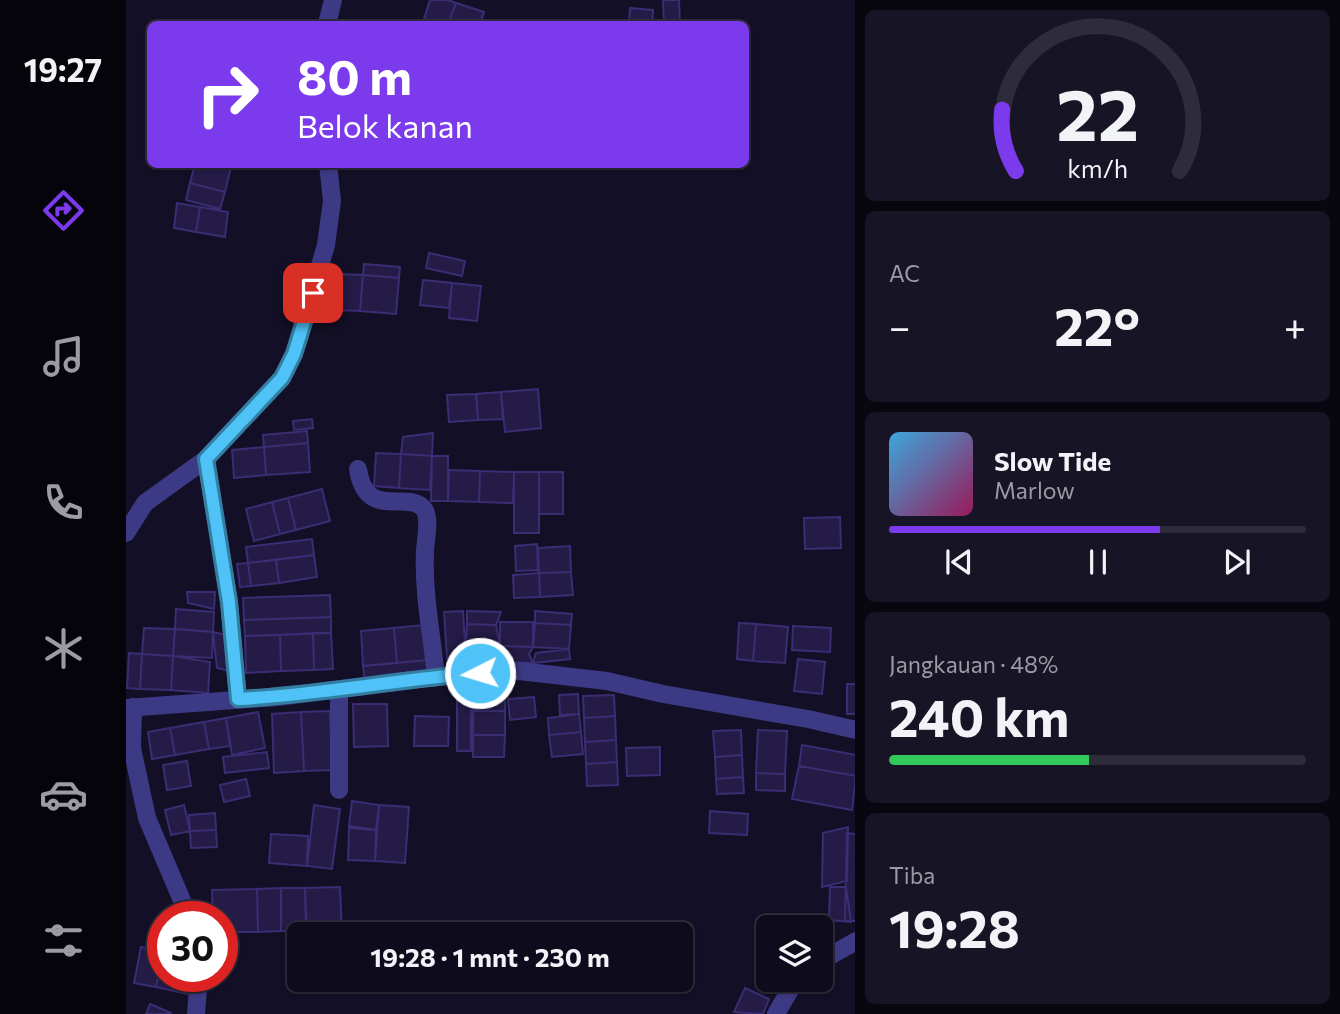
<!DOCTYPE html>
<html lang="id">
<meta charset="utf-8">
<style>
:root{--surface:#0e0b1c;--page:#171425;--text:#f1f3f6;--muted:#9b9ba3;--line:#2e2b3b;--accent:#7c3aed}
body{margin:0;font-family:Commissioner,sans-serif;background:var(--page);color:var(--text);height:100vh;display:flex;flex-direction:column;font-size:26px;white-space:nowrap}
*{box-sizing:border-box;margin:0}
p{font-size:23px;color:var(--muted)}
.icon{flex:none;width:38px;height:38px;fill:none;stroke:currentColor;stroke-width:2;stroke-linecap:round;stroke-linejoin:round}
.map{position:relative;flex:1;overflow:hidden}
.side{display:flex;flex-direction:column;gap:10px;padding:10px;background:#08060f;width:485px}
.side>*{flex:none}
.top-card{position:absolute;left:21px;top:21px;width:602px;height:147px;border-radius:10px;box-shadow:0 2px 5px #0004,0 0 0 2px var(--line);background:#7c3aed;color:#fff;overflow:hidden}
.buttons{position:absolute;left:630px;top:915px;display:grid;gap:14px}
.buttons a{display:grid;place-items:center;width:77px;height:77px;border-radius:10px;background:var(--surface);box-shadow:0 2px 5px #0004,0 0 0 2px var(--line);font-size:35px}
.speed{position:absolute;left:21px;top:901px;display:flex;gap:14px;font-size:35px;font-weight:700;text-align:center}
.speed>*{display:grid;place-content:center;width:91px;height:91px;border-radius:50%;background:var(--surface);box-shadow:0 2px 5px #0004,0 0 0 2px var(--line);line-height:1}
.speed .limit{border:10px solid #d22;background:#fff;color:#111}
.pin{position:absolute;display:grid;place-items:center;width:60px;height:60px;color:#fff;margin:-30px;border-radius:14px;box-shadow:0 4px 10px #0006}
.me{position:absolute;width:77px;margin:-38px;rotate:265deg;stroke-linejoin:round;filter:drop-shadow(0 0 5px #0008)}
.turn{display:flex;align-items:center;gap:24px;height:147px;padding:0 35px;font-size:32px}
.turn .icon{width:91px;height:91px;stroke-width:2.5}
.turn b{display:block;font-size:49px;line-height:60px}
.big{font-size:52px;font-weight:700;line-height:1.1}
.side .widget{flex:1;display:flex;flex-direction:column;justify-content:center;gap:10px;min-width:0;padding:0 24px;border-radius:10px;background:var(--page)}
.side .dial{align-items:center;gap:0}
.dial svg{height:182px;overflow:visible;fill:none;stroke:var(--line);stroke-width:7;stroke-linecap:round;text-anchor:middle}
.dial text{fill:var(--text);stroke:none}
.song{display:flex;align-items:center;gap:21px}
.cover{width:84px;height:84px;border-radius:10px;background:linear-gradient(135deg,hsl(200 70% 55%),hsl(330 70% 35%))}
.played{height:7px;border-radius:4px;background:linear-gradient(90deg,var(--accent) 65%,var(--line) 65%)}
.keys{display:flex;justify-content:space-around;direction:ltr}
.heat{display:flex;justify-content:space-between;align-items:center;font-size:38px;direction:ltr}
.charge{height:10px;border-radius:5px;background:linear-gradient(90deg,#34c759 48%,var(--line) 0)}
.trip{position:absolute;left:161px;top:922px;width:406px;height:70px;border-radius:10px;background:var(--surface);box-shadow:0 2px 5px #0004,0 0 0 2px var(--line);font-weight:700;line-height:70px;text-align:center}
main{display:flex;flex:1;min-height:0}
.tabs{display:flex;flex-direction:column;width:126px;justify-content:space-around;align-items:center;background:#06040b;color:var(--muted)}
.tabs .icon{width:49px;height:49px}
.tabs .selected{color:var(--accent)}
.tabs b{font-size:32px;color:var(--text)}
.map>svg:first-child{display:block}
</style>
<main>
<nav class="tabs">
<b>19:27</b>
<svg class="icon selected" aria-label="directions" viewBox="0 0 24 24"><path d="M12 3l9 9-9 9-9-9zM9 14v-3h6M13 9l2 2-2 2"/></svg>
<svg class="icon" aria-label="music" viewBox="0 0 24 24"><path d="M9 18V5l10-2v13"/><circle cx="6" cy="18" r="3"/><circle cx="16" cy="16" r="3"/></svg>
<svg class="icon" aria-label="phone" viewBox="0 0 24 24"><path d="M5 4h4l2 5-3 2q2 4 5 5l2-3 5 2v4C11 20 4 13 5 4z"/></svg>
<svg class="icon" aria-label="climate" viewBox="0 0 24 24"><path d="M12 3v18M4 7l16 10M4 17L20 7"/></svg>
<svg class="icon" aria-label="car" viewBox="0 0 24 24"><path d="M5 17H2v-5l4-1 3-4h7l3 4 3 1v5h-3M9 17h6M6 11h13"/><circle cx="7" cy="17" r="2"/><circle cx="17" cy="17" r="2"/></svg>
<svg class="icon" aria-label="filters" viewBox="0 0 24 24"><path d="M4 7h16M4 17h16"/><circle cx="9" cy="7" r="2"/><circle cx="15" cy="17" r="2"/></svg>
</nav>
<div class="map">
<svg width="730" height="1014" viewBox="0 0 730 1014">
<rect width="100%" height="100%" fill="#130f26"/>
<path fill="#241b47" stroke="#3b2d73" stroke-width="2" d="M 304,0 L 322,0 L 330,3 L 322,24 L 298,19 Z
M 537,0 L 553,0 L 554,24 L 538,24 Z
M 330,3 L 358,12 L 354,24 L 322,24 Z
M 504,8 L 527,10 L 526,24 L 503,24 Z
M 69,164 L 93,164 L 105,167 L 99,192 L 64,183 Z
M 64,183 L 99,192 L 94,209 L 60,200 Z
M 51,203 L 74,207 L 70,232 L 48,228 Z
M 74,207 L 102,212 L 99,237 L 70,232 Z
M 303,253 L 339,261 L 336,276 L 300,268 Z
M 238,264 L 274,267 L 273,278 L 237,275 Z
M 214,274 L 237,275 L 234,311 L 211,310 Z
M 237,275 L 273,278 L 270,314 L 234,311 Z
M 297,280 L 326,283 L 323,308 L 294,305 Z
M 326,283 L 355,286 L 351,321 L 323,318 Z
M 412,389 L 415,428 L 379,432 L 375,392 Z
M 375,392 L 377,419 L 352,420 L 350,394 Z
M 350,394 L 352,420 L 323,422 L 321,395 Z
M 186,419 L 187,428 L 168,430 L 167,421 Z
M 181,431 L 182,443 L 138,447 L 137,435 Z
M 307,433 L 306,456 L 275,454 L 277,437 Z
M 182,443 L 184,472 L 140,475 L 138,447 Z
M 138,447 L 140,475 L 108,478 L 106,450 Z
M 250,453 L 275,454 L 273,488 L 248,486 Z
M 275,454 L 306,456 L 304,490 L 273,488 Z
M 306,456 L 322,456 L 322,501 L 305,501 Z
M 323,470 L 354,471 L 353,502 L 322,501 Z
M 354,471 L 388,472 L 387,503 L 353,502 Z
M 388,472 L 413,472 L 413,533 L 388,533 Z
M 413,472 L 437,472 L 437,514 L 413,514 Z
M 196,489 L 204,521 L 170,530 L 162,498 Z
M 162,498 L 170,530 L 154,534 L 146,502 Z
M 146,502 L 154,534 L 128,541 L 120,509 Z
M 714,517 L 715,548 L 679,549 L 678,518 Z
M 186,539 L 188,555 L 122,563 L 120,547 Z
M 411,544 L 412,570 L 390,571 L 389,546 Z
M 444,546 L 445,572 L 413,573 L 412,548 Z
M 188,555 L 191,577 L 153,583 L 150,560 Z
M 150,560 L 153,583 L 125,586 L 122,563 Z
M 122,563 L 125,586 L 114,587 L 111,564 Z
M 445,572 L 447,595 L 414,597 L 413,573 Z
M 413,573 L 414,597 L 388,598 L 387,575 Z
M 61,592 L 89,592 L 88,609 L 62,603 Z
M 204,595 L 205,617 L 118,620 L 117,598 Z
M 50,609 L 88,612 L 87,632 L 49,629 Z
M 337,611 L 340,658 L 321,659 L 318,612 Z
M 341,611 L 375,612 L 370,625 L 341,624 Z
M 409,611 L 446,614 L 445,625 L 409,623 Z
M 205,617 L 205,633 L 119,636 L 118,620 Z
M 374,622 L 407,622 L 407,647 L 374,646 Z
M 409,623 L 445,625 L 443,649 L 407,647 Z
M 613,623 L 630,624 L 627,661 L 611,659 Z
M 341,624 L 370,625 L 374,646 L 340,645 Z
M 630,624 L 662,627 L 659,663 L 627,661 Z
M 298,625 L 301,660 L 271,663 L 268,628 Z
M 667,626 L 705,628 L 704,652 L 666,650 Z
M 18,628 L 49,629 L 47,656 L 16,654 Z
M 268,628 L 271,663 L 237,666 L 235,631 Z
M 49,629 L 87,632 L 86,658 L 47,656 Z
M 87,632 L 100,635 L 103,671 L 91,668 Z
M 187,633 L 205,633 L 207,669 L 188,670 Z
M 187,633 L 188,670 L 155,671 L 154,635 Z
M 154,635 L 155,671 L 120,673 L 119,636 Z
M 340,645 L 374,646 L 374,659 L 340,658 Z
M 374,646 L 407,647 L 403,654 L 407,663 L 374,662 Z
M 443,649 L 444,659 L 407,663 L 410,653 Z
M 3,653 L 16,654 L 14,689 L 1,688 Z
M 16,654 L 47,656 L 45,690 L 14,689 Z
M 47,656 L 84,662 L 82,693 L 45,690 Z
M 672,659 L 699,662 L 696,694 L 668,691 Z
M 301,660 L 302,676 L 239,682 L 237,666 Z
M 721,684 L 730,684 L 730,714 L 721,714 Z
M 348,686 L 379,686 L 379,711 L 347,711 Z
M 452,694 L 453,714 L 434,715 L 433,695 Z
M 488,695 L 489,716 L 458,718 L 457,696 Z
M 331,696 L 345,696 L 345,751 L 331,751 Z
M 408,697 L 410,717 L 384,720 L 382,699 Z
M 227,704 L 261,704 L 262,746 L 228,747 Z
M 204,711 L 206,770 L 178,771 L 175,712 Z
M 347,711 L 379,711 L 379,735 L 347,735 Z
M 132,712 L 139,748 L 106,755 L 100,718 Z
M 175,712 L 178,771 L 148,773 L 146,714 Z
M 453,714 L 455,732 L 423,735 L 422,718 Z
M 289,716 L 323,717 L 322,746 L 288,746 Z
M 489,716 L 490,740 L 459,742 L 458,718 Z
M 100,718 L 104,746 L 83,749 L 78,722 Z
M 78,722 L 83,749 L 49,755 L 44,728 Z
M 44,728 L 49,755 L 26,759 L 22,732 Z
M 615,730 L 616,755 L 589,757 L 587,731 Z
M 632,730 L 661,731 L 659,774 L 630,773 Z
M 455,732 L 457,754 L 426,757 L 423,735 Z
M 347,735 L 379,735 L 378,757 L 347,757 Z
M 490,740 L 491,762 L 460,764 L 459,742 Z
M 676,745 L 730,755 L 730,776 L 673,766 Z
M 534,747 L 534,775 L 501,776 L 500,748 Z
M 141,752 L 143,768 L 99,773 L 97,757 Z
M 616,755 L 617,777 L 590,779 L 589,757 Z
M 61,761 L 65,786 L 41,790 L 37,765 Z
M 491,762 L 492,785 L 461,786 L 460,764 Z
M 673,766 L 730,776 L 726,810 L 666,799 Z
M 630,773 L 659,774 L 659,791 L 630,790 Z
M 617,777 L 618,793 L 591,794 L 590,779 Z
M 120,779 L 124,796 L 98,802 L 94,785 Z
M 226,801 L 253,805 L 250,830 L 223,826 Z
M 58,805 L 64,831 L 45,835 L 39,810 Z
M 188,805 L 214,809 L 206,869 L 181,866 Z
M 253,805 L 283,807 L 279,863 L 249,861 Z
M 584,811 L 622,814 L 621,835 L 583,833 Z
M 89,813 L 90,830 L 64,831 L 63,815 Z
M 722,827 L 721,881 L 696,887 L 697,833 Z
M 223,828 L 250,830 L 249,861 L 222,860 Z
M 90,830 L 91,847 L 65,848 L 64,831 Z
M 721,833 L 730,834 L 730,921 L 719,921 Z
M 145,834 L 182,836 L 181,866 L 143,863 Z
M 214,887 L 216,934 L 181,934 L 179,888 Z
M 704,887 L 720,887 L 725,922 L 703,920 Z
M 155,888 L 179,888 L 180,931 L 155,931 Z
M 155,888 L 155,931 L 132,932 L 131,889 Z
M 131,889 L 132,932 L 96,932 L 96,917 L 87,917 L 86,890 Z
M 15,947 L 37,952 L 30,987 L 8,983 Z
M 37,954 L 37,976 L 65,976 L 62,994 L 30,987 Z
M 619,988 L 643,999 L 637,1014 L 608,1012 Z
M 24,1004 L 45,1013 L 45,1014 L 20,1014 Z"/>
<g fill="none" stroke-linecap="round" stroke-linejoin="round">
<path stroke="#3d3a85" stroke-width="18" d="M 201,24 L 207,0
M 80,459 L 103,602 L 112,699
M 232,469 C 240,522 282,489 298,509 C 305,519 299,541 299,552 C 297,593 306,636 310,677
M 0,533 L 19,503 L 80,459 L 156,378 L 168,354 L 200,245 L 206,201 L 202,164
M 213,691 L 213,790
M 7,707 L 6,748 L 21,818 L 63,917
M 0,708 L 151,697 L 310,677 L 393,671 L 481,681 L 537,694 L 682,719 L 730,730
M 695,961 L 730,941
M 70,1014 L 73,976
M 650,1014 L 665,988 L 672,980"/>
</g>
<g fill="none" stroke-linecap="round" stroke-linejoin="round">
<defs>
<path id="route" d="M 187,293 L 168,354 L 156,378 L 80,459 L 103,602 L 112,699 C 193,695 273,679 354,673"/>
</defs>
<use href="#route" stroke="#337fa1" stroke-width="18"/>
<use href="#route" stroke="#4fc3f7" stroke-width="12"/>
</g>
</svg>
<div class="buttons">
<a><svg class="icon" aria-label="layers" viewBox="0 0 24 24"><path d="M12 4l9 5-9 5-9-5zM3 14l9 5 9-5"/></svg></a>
</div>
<div class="speed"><div class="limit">30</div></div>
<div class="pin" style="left:187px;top:293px;background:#d93025"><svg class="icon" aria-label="arrive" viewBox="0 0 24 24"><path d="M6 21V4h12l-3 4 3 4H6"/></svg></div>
<svg class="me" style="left:354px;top:673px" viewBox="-20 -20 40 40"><circle r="17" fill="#4fc3f7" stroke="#fff" stroke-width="3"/><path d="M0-11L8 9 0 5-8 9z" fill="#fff"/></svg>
<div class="trip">19:28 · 1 mnt · 230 m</div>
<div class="top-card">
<div class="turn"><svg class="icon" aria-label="right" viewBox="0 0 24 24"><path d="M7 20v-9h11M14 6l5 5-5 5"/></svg><div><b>80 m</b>Belok kanan</div></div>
</div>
</div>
<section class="side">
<div class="widget dial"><svg viewBox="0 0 100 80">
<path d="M14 69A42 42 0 1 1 86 69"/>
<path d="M14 69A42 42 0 0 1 8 42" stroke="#7c3aed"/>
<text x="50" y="56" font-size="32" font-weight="700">22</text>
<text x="50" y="72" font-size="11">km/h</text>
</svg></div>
<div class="widget"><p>AC</p>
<div class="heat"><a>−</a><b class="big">22°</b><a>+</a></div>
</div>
<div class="widget">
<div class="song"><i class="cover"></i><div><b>Slow Tide</b><p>Marlow</p></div></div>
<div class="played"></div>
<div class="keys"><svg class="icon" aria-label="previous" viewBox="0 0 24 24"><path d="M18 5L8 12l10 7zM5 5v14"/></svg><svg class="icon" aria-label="pause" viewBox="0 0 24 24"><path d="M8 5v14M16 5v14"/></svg><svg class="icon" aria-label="next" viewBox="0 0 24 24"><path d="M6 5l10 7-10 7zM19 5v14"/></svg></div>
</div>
<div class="widget"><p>Jangkauan · 48%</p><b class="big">240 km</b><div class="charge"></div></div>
<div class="widget"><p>Tiba</p><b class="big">19:28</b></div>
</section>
</main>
